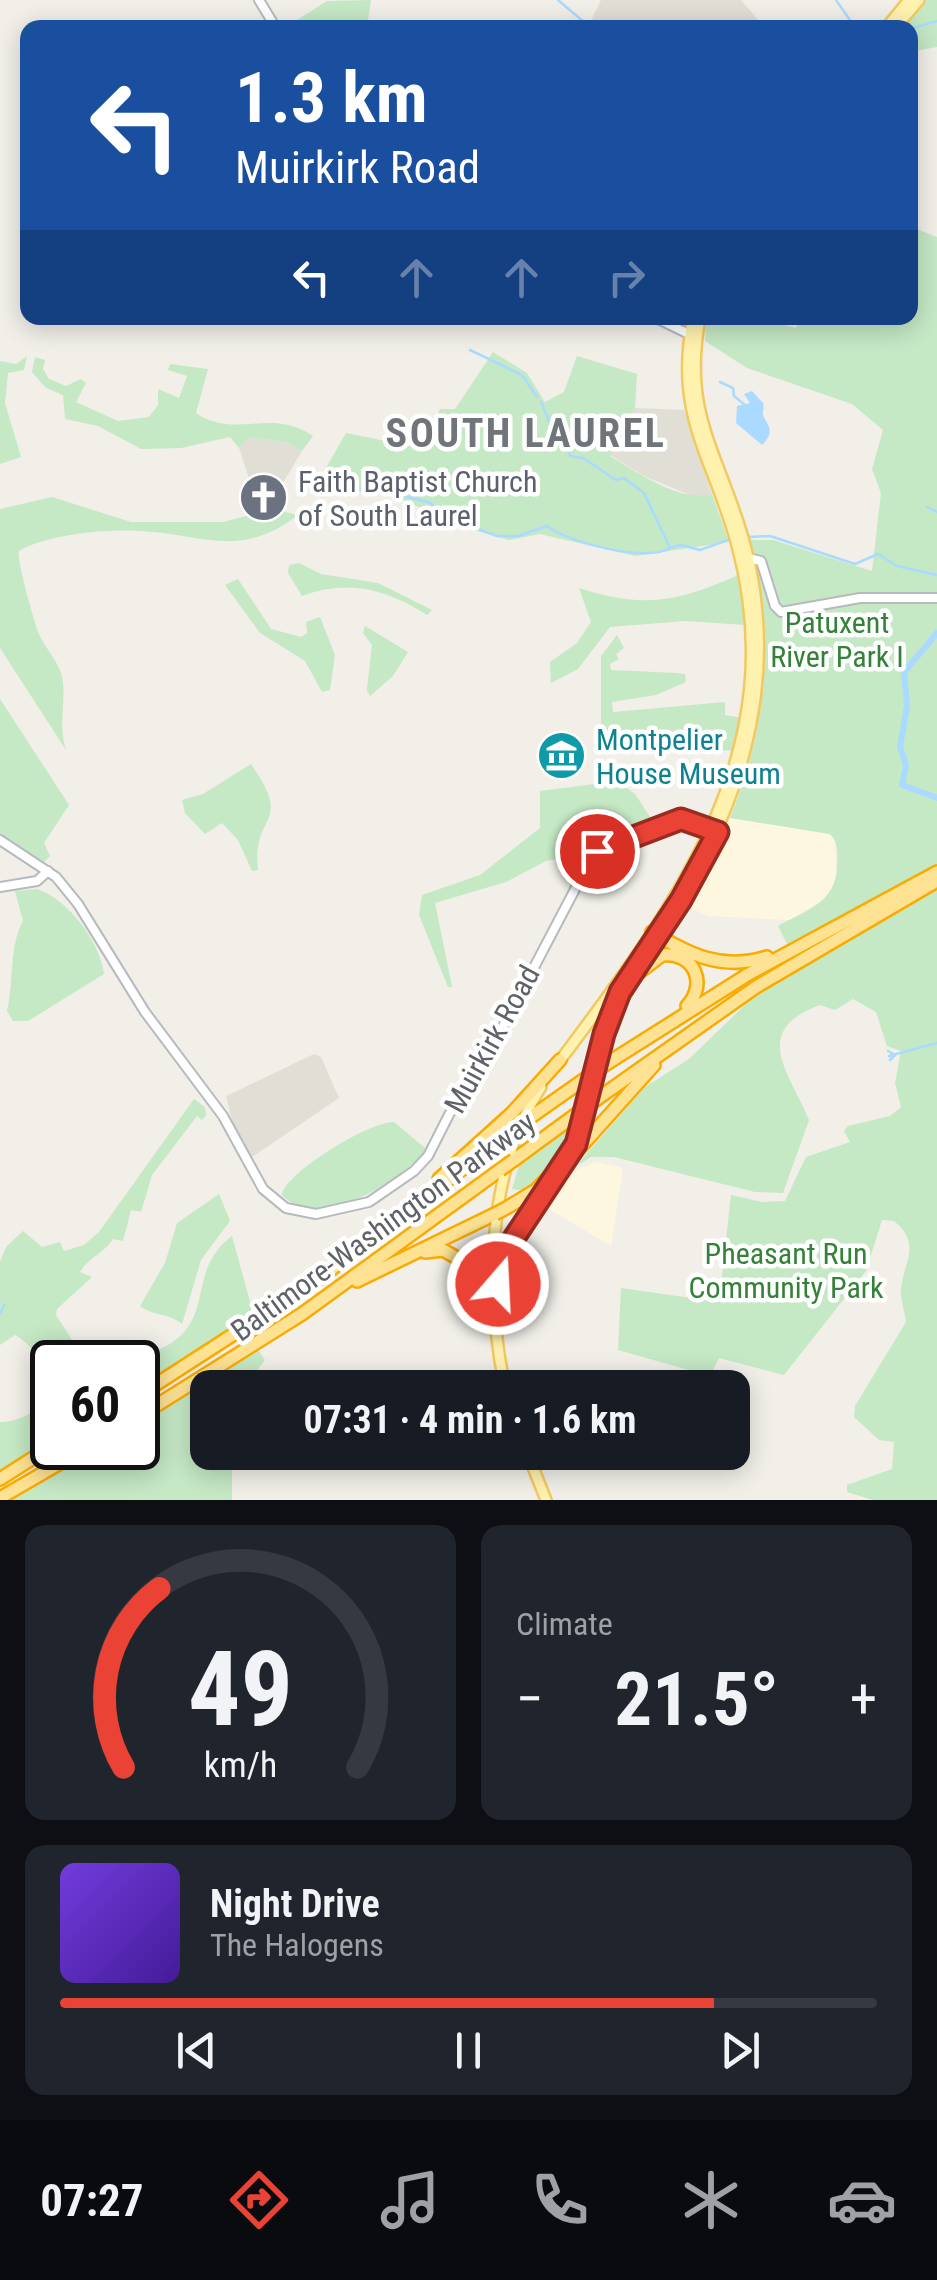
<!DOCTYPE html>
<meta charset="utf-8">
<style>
:root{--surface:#171b24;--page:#20242c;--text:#f1f3f6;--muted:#9ea1a6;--line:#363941;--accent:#ea4335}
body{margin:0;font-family:"Roboto Condensed",sans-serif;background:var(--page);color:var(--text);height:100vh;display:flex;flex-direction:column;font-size:38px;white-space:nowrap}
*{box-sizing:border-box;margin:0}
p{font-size:32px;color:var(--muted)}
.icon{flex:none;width:55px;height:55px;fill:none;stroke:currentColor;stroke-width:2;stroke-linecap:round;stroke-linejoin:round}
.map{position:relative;height:1500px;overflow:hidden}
.panel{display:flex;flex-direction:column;gap:25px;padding:25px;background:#0d0f14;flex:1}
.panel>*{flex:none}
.guide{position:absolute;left:20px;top:20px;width:898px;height:305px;border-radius:20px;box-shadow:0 5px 25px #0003;background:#1a4fa0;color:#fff;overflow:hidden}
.speed{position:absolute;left:30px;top:1340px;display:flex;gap:20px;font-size:50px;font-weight:700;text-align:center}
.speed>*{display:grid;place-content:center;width:130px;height:130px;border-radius:50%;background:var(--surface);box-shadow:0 5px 25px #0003;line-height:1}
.speed .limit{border:5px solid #111;border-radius:15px;background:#fff;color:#111}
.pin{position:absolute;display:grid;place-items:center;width:85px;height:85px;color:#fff;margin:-42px;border:5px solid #fff;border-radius:50%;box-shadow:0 2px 10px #0007}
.me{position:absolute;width:110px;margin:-55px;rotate:19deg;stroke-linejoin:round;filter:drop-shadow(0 0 8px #0008)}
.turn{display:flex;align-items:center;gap:35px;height:210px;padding:0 50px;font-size:45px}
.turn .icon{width:130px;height:130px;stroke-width:2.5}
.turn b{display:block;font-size:70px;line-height:85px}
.lanes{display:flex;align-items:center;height:95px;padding:0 50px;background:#0003;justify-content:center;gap:50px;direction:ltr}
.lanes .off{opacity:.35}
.big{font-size:75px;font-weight:700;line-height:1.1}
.panel .widget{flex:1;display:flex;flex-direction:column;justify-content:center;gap:15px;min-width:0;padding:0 35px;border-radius:20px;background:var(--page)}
.panel .dial{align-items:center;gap:0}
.dial svg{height:260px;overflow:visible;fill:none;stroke:var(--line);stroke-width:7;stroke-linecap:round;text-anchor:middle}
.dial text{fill:var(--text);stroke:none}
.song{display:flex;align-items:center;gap:30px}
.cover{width:120px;height:120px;border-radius:15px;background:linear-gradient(135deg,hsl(260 70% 55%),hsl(260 70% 35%))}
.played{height:10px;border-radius:5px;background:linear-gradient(90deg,var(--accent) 80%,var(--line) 80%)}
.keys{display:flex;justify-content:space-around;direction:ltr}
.heat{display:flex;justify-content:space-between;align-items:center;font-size:55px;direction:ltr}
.panel .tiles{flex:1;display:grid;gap:25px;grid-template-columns:1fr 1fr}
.widget:last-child{grid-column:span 2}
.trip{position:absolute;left:190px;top:1370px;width:560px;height:100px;border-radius:20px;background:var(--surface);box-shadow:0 5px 25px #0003;font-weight:700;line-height:100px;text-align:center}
.menu{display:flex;height:160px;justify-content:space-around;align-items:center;background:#090b0e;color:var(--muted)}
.menu .icon{width:70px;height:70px}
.menu .selected{color:var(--accent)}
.menu b{font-size:45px;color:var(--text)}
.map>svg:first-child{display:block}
</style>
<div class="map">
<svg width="937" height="1500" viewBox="0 0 937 1500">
<rect width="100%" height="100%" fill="#f1efe8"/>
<path fill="#fef7e0" d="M 730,818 L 834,835 L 837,882 L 831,895 L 790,920 L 708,916 L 685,905 Z
M 597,1162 L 623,1168 L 611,1246 L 542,1205 L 562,1175 Z"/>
<path fill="#e1ded6" d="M 601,0 L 741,0 L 764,27 L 610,27 L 591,21 Z
M 635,408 L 684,410 L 712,494 L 697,498 L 644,476 L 610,455 Z
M 249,437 L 286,442 L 302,451 L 275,496 L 254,493 L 239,448 Z
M 314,1054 L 321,1057 L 339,1098 L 252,1157 L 233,1124 L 226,1096 Z"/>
<path fill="#c5e8c5" d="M 371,0 L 367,27 L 286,27 L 327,1 Z
M 926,0 L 937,0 L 937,47 L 910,52 L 910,28 L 905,27 Z
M 914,228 L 937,237 L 937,867 L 787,944 L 778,926 C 807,910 837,902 837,865 C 838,852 838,842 830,834 L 730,818 C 770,719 771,643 748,540 L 773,540 L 872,571 L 881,493 L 872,469 L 883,430 L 852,404 L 747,368 L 705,341 L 706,318 L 756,318 L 796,328 L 801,318 L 910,318 L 910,280 L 916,260 L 910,255 L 910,231 Z
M 493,352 L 527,373 L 545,402 L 564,392 L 577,356 L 637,374 L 635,408 L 610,456 C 637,472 680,503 712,494 L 729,542 L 635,556 L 540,534 L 509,540 L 463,527 L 394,496 L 315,487 L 346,433 L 420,448 L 440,409 L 455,409 Z
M 27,356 L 24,370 L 8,373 L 5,403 L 21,457 L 0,464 L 0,361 L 16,364 Z
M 35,357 L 45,360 L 43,369 L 49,379 L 66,386 L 81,379 L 86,383 L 76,402 L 118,421 L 149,417 L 158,405 L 158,389 L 179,398 L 187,376 L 168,370 L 170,364 L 208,369 L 196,413 C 235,440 270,407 313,436 L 302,451 L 286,442 L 249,437 L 239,448 L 230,437 L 181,448 L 141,449 L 98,426 L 65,419 L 63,395 L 46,388 L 32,372 Z
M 52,497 L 131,522 L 223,522 L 273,509 L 298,515 C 239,560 204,534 141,531 C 106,529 49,534 19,551 C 16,558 34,621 38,632 C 44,647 56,658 61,673 C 68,694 57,724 66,750 L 0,648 L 0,509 Z
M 299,563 L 321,574 L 378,583 L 432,610 L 427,615 C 386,589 348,579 302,596 L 288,573 L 289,565 Z
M 738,575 L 746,625 L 685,621 L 610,627 L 578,669 L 551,683 L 550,662 L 577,643 L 591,622 L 579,588 C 643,609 678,602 738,575 Z
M 238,579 L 271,629 L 301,637 L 307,633 L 306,622 L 320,617 L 335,655 L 330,690 L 322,692 L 305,661 L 260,633 L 225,585 Z
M 365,626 L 408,652 L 393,676 L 370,696 L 367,690 L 372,645 L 363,633 Z
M 617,635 L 624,648 L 616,654 L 619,659 L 610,664 L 611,670 L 676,673 L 685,674 L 686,682 L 656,695 L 612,702 L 613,712 L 725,702 L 725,715 L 747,719 L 740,750 L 637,753 L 619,742 L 601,745 L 601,656 Z
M 0,699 L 69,805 L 44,843 L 50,856 L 44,862 L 0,836 Z
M 251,764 C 295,827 251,811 258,870 L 252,871 L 238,840 L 222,823 L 205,834 L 185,813 L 182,800 L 203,794 Z
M 618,781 L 635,794 L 654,823 L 607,839 L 587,853 L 546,861 L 506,882 L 435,903 L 452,987 L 448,987 L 419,915 L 422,895 L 480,875 L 540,828 L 540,791 Z
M 937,886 L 937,1500 L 873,1500 L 847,1492 L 847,1485 L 892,1469 L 894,1442 L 879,1440 L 854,1417 L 855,1406 L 906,1322 C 905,1312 900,1299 901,1289 C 904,1261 922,1244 894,1221 L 882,1220 L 866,1271 L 784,1375 L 719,1358 L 710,1376 L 618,1350 L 621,1288 L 719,1302 L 731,1195 L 762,1202 L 785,1201 L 806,1157 L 850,1142 L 844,1131 L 848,1126 L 890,1116 L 901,1107 L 895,1083 L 901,1051 L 887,1046 L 876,1012 L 853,999 L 835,1010 L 820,1005 C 749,1031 790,1073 809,1120 L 783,1193 L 755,1192 L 614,1157 L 591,1157 L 575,1167 L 645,1087 L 689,1059 L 754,996 Z
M 37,889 C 68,899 100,942 104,974 L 28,1021 L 13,1021 L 7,1011 C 14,982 9,946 23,921 L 15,891 Z
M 194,1099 L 205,1107 L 206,1115 L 202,1120 L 197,1116 L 152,1175 L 141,1212 L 131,1210 L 123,1241 L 113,1239 C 104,1253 89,1257 80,1272 L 92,1277 L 57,1309 L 56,1315 L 81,1354 L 98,1353 L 99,1359 L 97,1362 L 52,1362 L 52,1440 L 0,1473 L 0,1422 C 56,1420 60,1362 15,1335 L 0,1345 L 0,1262 L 6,1247 L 23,1231 L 42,1247 L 60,1242 L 64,1251 L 84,1245 L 99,1232 Z
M 578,1117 L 580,1122 L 558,1163 L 554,1161 L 543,1179 L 525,1191 L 512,1189 L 519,1165 Z
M 394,1122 L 425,1148 L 422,1156 C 393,1182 319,1234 282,1195 C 285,1173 368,1122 394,1122 Z
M 219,1194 L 230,1221 L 201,1260 L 182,1324 C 169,1313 153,1316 140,1306 L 165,1263 L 177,1223 Z
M 232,1236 L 254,1316 L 138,1391 L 138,1362 L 126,1360 C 232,1337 176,1278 232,1236 Z
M 257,1348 L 265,1360 L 244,1387 L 208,1388 L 208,1452 L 232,1453 L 232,1500 L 4,1500 L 96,1448 L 138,1448 L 138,1424 Z"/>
<path fill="#aadaff" d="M 752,391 L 763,403 C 765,407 762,411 763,415 C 766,424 777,430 762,445 L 736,423 L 737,406 L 750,403 L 744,394 Z"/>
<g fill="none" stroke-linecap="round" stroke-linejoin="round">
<path stroke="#aadaff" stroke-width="2.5" d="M 558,0 L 591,28
M 836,0 L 852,23
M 848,28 L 881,25
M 910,29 L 937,21
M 470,350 L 522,375 L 537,397
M 720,382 L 733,388 L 734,396 L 745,405
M 541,402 L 549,421 L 561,427 L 570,456 L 583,458 L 616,480 L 624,478 L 644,493 L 670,548 L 681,545 L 700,550 L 728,540
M 321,483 L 380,490 L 428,502 L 456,521 L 497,536 L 518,536 L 547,526 C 567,542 647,563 670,548
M 927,507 L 937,512
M 749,537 L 770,536 L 855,564 L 878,554 L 897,566 L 937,575
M 888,1051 L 895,1055 L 890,1060
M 889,1056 L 937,1043
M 0,1314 L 4,1305"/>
<path stroke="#aadaff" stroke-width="6" d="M 937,633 L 904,672 L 907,706 L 900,747 L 906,765 L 902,785 L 937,798"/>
<defs>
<path id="secondary" d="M 259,0 L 276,28
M 656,318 L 693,336
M 748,558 L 761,561 L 775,606 L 781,612 L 860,598 L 937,598
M 0,840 L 56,877 L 78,904 L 145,1012 L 223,1116 L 263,1189 L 286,1208 L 316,1214 L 369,1202 L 414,1171 L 428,1156 L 456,1101 L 487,1057 L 593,855 L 611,843 L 681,819 L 715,831
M 0,887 L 37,881 L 48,871"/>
<path id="primary" d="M 886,28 L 909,0
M 895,28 L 919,0
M 654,940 C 737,819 785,684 743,538 C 718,452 682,413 700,318
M 559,1062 C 677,905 793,752 737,545 C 713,456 673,416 693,318
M 572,1152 L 586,1114 L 609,1018
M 498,1281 L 514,1237 L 558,1173
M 505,1388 C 485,1291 486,1172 541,1087
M 527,1452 L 546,1500"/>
<path id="highway" d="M 652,932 C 690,955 722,971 767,957
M 608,1020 L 637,974 L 662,955 C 694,952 708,983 687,1006
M 603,1066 L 747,975 L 937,872
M 597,1099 L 756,987 L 937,881
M 528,1119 L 589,1076
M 514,1160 L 582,1110
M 560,1170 L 654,1065
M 439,1179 L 512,1113 L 560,1060
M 508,1207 L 536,1190 L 562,1163
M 425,1252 L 443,1250 L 459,1259 L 478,1310 L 494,1323
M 357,1281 L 495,1214
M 138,1396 L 316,1281 L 512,1131
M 138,1417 L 302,1314 L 500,1170
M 0,1479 L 52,1446
M 0,1498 L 86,1448"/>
</defs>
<use href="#secondary" stroke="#b6babf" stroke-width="12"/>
<use href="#primary" stroke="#f2c960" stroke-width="14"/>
<use href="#highway" stroke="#f9ab00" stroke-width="16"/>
<use href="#secondary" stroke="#fff" stroke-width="8"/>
<use href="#primary" stroke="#fff2af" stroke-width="9"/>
<use href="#highway" stroke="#fde293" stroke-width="11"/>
<defs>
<path id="highway-bridge" d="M 589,1076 L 603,1066
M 582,1110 L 597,1099
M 512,1131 L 528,1119
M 500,1170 L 514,1160
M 495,1214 L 508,1207"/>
</defs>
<use href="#highway-bridge" stroke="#f9ab00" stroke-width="16" stroke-linecap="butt"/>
<use href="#highway-bridge" stroke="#fde293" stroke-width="11"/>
</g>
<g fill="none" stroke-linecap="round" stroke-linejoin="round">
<defs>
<path id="route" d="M 498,1284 L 514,1238 L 576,1144 L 604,1034 L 620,992 L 681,900 L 718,832 L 681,819 L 597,851"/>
</defs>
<use href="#route" stroke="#982c22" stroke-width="25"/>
<use href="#route" stroke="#ea4335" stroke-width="18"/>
</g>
<defs>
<symbol id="church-disc" viewBox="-11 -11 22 22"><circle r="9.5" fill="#6b7280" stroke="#fff"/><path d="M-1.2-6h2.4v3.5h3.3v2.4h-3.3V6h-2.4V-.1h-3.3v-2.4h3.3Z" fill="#fff"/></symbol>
<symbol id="museum-disc" viewBox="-11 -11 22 22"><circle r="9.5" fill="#0f9aa8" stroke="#fff"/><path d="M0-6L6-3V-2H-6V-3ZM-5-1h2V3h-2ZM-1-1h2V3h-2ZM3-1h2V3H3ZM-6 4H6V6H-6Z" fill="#fff"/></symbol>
</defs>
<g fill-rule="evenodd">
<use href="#church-disc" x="236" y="470" width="55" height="55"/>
<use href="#museum-disc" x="534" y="728" width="55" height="55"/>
</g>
<g text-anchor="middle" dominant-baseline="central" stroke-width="9" stroke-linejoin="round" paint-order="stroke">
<g font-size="30" fill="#5b616d" stroke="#fff" text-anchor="start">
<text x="298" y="481">Faith Baptist Church<tspan x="298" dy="34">of South Laurel</tspan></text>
</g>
<g font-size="30" fill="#348238" stroke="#fff">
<text x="837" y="622">Patuxent<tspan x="837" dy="34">River Park I</tspan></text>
<text x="786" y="1253">Pheasant Run<tspan x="786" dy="34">Community Park</tspan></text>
</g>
<g font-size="30" fill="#0d838f" stroke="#fff" text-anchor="start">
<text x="596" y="739">Montpelier<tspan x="596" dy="34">House Museum</tspan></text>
</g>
<g font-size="30" fill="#5f6368" stroke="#fff">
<text transform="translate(492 1039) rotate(-61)">Muirkirk Road</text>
<text transform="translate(383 1226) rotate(-36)">Baltimore-Washington Parkway</text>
</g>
<g font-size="40" font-weight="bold" letter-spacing="2.5" fill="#70757a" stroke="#fff">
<text x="526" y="433">SOUTH LAUREL</text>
</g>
</g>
</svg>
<div class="speed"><div class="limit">60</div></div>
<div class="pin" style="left:597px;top:851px;background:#d93025"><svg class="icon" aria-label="arrive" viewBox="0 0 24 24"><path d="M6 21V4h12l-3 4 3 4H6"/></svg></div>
<svg class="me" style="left:498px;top:1284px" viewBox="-20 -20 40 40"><circle r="17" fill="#ea4335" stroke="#fff" stroke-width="3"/><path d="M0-11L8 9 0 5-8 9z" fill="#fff"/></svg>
<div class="trip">07:31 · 4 min · 1.6 km</div>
<div class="guide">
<div class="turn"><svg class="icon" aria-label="left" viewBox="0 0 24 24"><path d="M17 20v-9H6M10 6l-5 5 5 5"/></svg><div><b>1.3 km</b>Muirkirk Road</div></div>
<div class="lanes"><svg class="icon" aria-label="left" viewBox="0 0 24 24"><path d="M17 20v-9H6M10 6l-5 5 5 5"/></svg><svg class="icon off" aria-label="ahead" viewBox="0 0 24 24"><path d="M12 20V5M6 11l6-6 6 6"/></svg><svg class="icon off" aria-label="ahead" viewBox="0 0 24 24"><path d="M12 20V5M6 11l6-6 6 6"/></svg><svg class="icon off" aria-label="right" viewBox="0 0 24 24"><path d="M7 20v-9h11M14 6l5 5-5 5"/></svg></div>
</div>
</div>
<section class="panel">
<div class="tiles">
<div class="widget dial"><svg viewBox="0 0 100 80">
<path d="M14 69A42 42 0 1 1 86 69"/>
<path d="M14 69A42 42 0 0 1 25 14" stroke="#ea4335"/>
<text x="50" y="56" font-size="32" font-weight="700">49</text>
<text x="50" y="72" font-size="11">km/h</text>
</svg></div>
<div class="widget"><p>Climate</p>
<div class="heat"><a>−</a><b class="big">21.5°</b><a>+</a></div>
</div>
<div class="widget">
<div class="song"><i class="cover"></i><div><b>Night Drive</b><p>The Halogens</p></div></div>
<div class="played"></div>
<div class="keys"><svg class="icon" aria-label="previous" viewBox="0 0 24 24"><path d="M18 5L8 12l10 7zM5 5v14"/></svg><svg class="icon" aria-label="pause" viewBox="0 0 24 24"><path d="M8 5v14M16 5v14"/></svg><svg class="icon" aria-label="next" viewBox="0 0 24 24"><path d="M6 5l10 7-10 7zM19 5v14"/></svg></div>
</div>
</div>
</section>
<nav class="menu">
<b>07:27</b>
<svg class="icon selected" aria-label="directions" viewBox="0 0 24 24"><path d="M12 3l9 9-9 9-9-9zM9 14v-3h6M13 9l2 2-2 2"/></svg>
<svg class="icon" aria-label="music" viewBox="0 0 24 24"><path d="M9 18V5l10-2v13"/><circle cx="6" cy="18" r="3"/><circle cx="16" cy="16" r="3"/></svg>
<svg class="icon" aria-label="phone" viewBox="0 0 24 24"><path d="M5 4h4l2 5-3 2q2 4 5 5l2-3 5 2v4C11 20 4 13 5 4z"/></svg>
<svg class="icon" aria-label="climate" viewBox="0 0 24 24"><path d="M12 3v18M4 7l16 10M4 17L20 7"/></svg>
<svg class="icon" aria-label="car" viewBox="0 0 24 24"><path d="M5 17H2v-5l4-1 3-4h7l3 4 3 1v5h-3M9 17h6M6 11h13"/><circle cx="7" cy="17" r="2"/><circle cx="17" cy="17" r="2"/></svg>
</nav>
